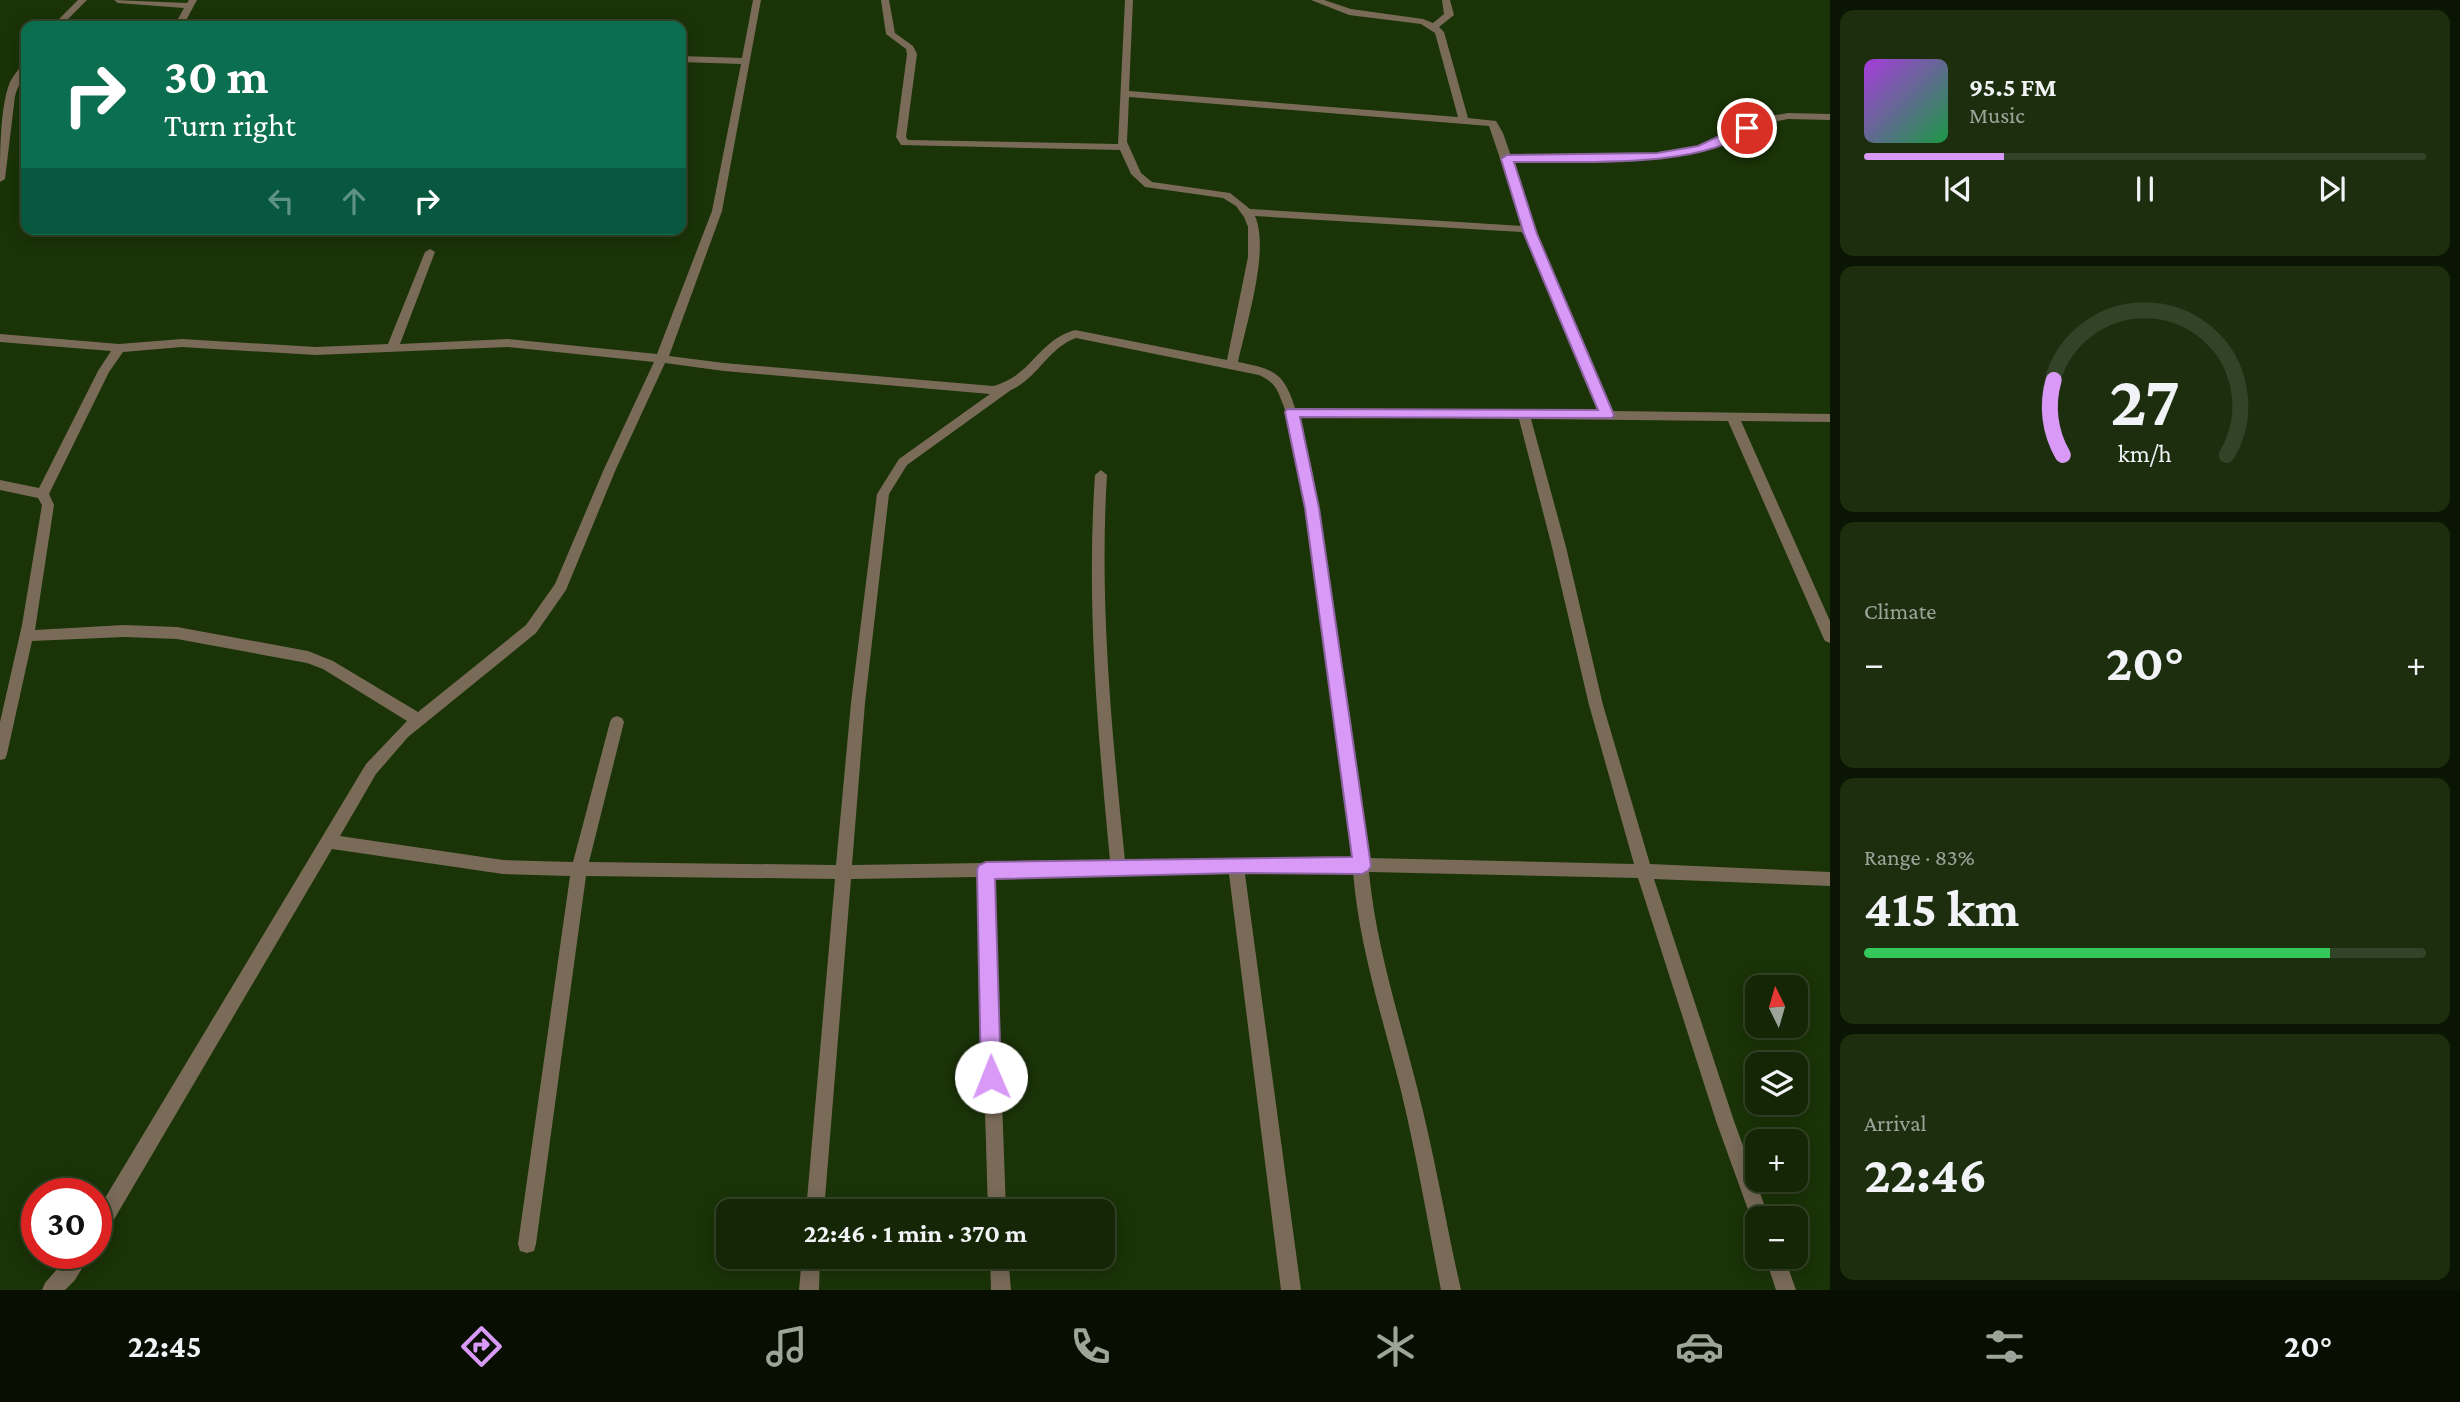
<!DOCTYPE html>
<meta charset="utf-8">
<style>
:root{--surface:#142605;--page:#1d2e0f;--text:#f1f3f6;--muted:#9da59a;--line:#334327;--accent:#d99af7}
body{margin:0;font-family:"Crimson Pro",serif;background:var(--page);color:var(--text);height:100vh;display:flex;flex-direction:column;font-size:26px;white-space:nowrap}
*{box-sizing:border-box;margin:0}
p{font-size:23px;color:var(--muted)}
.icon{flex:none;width:38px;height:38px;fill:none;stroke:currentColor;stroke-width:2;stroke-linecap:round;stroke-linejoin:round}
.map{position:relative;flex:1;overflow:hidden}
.sheet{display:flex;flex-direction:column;gap:10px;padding:10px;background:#0b1503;width:630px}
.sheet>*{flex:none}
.hud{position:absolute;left:21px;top:21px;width:665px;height:214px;border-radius:14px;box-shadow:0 4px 18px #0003,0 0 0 2px var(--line);background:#0b6e4f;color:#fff;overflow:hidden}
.needle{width:46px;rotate:355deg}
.controls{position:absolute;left:1745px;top:975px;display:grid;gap:14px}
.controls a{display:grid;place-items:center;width:63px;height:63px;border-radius:14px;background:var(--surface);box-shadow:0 4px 18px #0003,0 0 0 2px var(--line);font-size:35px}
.speed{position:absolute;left:21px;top:1178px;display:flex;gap:14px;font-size:35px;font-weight:700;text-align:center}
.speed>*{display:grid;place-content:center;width:91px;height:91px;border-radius:50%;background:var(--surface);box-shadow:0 4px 18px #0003,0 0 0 2px var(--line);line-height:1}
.speed .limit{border:10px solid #d22;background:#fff;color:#111}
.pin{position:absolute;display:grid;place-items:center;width:60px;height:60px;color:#fff;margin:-30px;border:4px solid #fff;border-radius:50%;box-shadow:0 2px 7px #0007}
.me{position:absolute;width:77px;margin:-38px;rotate:359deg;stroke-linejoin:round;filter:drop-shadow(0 0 5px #0008)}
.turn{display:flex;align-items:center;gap:24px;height:147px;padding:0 28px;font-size:32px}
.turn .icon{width:91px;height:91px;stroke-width:2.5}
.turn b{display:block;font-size:49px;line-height:60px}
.lanes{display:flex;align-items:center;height:66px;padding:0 28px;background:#0003;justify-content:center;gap:35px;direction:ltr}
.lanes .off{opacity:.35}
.big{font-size:52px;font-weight:700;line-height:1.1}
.sheet .tile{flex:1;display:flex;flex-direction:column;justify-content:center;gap:10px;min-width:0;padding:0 24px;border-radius:14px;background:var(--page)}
.sheet .dial{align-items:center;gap:0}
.dial svg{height:182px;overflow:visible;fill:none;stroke:var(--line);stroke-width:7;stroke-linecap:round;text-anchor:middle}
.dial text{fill:var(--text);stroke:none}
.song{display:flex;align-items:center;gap:21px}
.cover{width:84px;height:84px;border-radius:10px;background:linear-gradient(135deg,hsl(280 70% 55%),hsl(140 70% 35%))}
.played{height:7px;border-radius:4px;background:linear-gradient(90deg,var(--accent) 25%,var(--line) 25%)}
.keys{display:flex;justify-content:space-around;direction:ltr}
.heat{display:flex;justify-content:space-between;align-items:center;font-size:38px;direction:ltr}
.charge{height:10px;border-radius:5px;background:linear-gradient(90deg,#34c759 83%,var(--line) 0)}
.trip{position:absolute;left:716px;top:1199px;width:399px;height:70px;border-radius:14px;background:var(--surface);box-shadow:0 4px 18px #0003,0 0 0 2px var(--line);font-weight:700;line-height:70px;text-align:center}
.menu{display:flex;height:112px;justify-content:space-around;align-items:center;background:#080f02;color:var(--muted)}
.menu .icon{width:49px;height:49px}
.menu .selected{color:var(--accent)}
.menu b{font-size:32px;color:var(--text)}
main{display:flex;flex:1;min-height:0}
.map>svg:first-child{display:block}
</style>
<main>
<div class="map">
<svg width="1830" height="1290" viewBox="0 0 1830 1290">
<rect width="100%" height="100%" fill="#1a3307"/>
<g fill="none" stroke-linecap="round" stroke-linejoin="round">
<path fill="#7a6b58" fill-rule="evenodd" d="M 78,0 L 87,0 L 61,26 L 52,26 Z
M 114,0 L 187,3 L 189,0 L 197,0 L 183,26 L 174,26 L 184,8 L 118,3 Z
M 753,0 L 761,0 L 722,211 L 669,356 L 724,363 L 993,386 C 1032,376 1037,341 1075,330 L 1227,360 L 1248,257 L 1248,227 L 1244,217 L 1236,206 L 1223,198 L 1145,187 L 1131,174 L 1120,150 L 901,145 L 896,137 L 907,54 L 906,49 L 886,34 L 881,0 L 889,0 L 895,33 L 913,46 L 917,54 L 906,137 L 908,140 L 1118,144 L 1125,0 L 1133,0 L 1129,91 L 1458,117 L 1435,33 L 1421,24 L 1349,15 L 1311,0 L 1324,0 L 1351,9 L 1423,19 L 1433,23 L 1444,14 L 1442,0 L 1450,0 L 1454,15 L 1439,27 L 1444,32 L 1468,118 L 1496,121 L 1503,133 L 1511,156 L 1657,153 L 1698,146 L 1764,117 L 1788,113 L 1830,114 L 1830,120 L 1788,119 L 1767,123 L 1705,151 L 1657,159 L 1513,162 L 1536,234 L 1612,411 L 1830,414 L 1830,422 L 1741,421 L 1830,621 L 1830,643 L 1825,641 L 1823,637 L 1728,421 L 1531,419 L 1566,547 L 1603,705 L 1650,864 L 1830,872 L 1830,886 L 1654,879 L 1734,1121 L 1769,1218 L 1757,1218 L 1757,1226 L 1753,1225 L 1751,1218 L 1716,1121 L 1638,878 L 1369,872 C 1376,947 1400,1019 1418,1091 C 1435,1157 1446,1224 1461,1290 L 1441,1290 C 1428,1224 1417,1157 1401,1091 C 1383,1019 1359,947 1353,872 L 1245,874 L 1301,1290 L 1281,1290 L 1229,874 L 994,877 L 1006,1211 L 988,1211 L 978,877 L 851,879 L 824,1211 L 806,1211 L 835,879 L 586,876 L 536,1244 L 534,1251 L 527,1253 L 520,1251 L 518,1244 L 570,876 L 503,874 L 332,849 L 103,1238 L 96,1240 L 96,1213 L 366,764 L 407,721 L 323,669 L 307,663 L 177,639 L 124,637 L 32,641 L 7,754 L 5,759 L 0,760 L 0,722 L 22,625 L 42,505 L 38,498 L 0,490 L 0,480 L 39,488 L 98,371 L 111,351 L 0,342 L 0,334 L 119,344 L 182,339 L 316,347 L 388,344 L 425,252 L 430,249 L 435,252 L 400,344 L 508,339 L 657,354 L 712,211 L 741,64 L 681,62 L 681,56 L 742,58 ZM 1129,97 L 1489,126 L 1523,226 L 1250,209 L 1230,193 L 1152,182 L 1141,173 L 1127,142 ZM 1255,216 L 1521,232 L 1527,236 L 1531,243 L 1599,411 L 1295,408 C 1284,372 1273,369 1238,362 C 1246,325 1270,250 1255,216 ZM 1076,338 L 1259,375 C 1267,379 1274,383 1278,392 C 1303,449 1308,522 1316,584 C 1329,675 1344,766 1352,858 L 1125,861 C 1112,732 1099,605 1107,475 L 1101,470 L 1095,475 C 1086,605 1098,732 1110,861 L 852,865 L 865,703 L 889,494 L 907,465 L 1011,390 C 1038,378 1048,348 1076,338 ZM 182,347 L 316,355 L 508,347 L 654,362 L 604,469 L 555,584 L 526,625 L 418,712 L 333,661 L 308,651 L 177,627 L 124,625 L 35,630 L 54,505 L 49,494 L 109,372 L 123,352 ZM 665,363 L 724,371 L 990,394 L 899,459 L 877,494 L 851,703 L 836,865 L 589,862 L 624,722 L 622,718 L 617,716 L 612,718 L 610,722 L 573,862 L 503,860 L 340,836 L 376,774 L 408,737 L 536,633 L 566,590 L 616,469 ZM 1298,416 L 1519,419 L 1552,547 L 1589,705 L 1634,864 L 1368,858 C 1360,775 1346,692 1334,610 C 1324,545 1318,479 1298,416 Z
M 26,63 C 27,75 18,84 15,96 L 5,179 L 0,182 C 0,155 0,106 10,82 C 13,76 18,70 23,64 Z
M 71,1253 L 91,1253 L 75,1280 L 65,1290 L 42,1290 L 45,1283 Z
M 802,1256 L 820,1256 L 819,1290 L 799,1290 Z
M 990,1256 L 1008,1256 L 1011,1290 L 991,1290 Z
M 1765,1256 L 1784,1256 L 1796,1290 L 1776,1290 Z"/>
</g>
<path fill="#d99af7" stroke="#8d64a1" stroke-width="2" d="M 1743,125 L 1753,128 C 1704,170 1577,161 1514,162 L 1537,234 L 1614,415 L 1612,418 L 1300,417 L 1319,508 L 1371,866 L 1368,871 L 1362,874 L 1236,873 L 995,879 L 1001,1077 L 998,1084 L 991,1086 L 984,1084 L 981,1077 L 977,870 L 979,865 L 986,862 L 1352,857 L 1305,508 L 1285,412 L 1287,409 L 1598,410 L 1524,234 L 1501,159 L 1507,155 L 1657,153 L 1698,146 Z"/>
</svg>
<div class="controls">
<a><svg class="needle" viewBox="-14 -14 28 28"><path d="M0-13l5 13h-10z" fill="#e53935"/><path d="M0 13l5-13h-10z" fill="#9da59a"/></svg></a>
<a><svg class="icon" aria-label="layers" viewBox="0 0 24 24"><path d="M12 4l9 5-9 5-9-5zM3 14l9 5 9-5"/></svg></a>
<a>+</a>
<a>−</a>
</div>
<div class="speed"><div class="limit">30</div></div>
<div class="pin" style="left:1747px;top:128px;background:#d93025"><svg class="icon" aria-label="arrive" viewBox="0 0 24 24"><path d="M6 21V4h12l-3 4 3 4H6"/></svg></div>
<svg class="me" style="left:991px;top:1077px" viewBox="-20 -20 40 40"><circle r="19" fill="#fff"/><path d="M0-13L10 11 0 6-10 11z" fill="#d99af7"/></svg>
<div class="trip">22:46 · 1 min · 370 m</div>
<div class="hud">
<div class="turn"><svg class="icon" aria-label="right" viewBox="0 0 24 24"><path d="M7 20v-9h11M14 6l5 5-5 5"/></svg><div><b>30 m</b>Turn right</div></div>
<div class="lanes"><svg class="icon off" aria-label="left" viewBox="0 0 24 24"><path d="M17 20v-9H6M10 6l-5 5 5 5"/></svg><svg class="icon off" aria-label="ahead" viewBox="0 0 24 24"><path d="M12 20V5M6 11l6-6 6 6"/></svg><svg class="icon" aria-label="right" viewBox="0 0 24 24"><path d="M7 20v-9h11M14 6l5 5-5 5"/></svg></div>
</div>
</div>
<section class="sheet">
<div class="tile">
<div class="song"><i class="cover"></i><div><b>95.5 FM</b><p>Music</p></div></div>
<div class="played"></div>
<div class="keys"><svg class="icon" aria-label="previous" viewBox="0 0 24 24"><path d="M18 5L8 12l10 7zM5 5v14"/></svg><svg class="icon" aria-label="pause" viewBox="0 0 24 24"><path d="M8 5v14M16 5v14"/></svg><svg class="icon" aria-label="next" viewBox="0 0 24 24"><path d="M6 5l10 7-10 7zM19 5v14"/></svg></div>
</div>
<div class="tile dial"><svg viewBox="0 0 100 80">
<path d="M14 69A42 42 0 1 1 86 69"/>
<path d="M14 69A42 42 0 0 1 10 36" stroke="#d99af7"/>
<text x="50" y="56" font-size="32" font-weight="700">27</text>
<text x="50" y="72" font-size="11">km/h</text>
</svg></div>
<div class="tile"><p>Climate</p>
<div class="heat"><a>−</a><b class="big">20°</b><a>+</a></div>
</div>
<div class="tile"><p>Range · 83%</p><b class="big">415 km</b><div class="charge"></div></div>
<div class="tile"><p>Arrival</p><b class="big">22:46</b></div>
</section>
</main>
<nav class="menu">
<b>22:45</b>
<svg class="icon selected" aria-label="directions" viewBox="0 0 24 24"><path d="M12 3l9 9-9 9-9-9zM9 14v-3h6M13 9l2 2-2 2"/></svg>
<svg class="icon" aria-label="music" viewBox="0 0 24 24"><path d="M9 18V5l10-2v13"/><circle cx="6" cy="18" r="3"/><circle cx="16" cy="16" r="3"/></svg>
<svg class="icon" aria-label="phone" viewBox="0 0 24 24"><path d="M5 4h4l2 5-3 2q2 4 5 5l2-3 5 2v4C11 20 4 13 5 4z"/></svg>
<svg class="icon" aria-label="climate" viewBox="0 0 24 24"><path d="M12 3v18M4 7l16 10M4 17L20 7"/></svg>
<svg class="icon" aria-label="car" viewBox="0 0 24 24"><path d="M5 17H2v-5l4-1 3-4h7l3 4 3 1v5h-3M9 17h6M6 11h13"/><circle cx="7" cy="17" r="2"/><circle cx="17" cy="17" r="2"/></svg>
<svg class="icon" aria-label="filters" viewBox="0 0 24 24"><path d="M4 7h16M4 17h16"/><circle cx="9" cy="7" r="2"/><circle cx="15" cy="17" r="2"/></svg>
<b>20°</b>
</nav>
